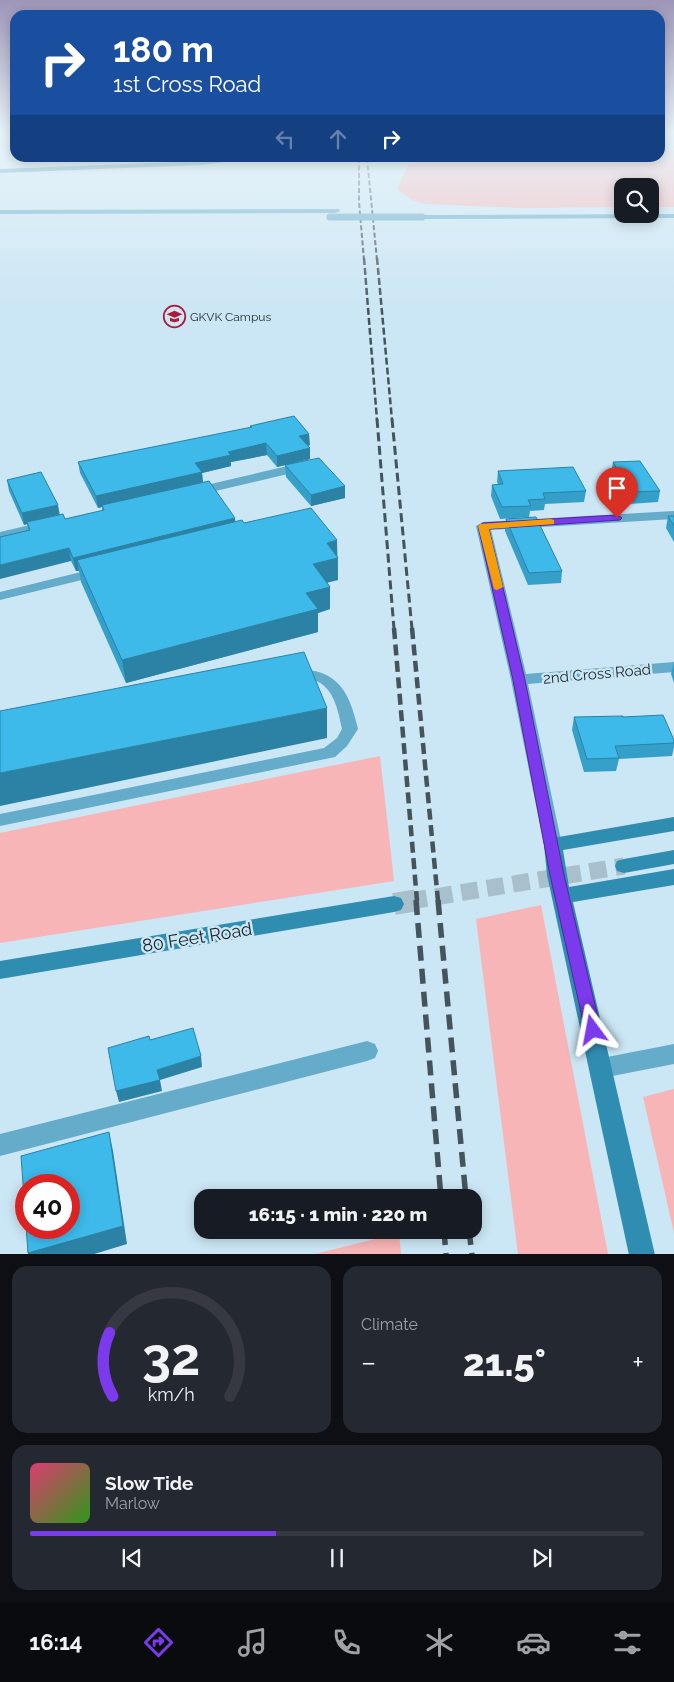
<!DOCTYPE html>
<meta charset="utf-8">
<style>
:root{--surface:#171b24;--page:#242831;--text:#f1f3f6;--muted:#9ea1a6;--line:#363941;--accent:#7c3aed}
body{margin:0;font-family:Raleway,sans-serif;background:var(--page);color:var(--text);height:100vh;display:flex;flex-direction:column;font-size:19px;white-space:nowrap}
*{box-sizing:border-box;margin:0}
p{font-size:16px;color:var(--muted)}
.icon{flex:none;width:28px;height:28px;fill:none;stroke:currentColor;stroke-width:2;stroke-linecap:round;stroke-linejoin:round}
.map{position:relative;height:1254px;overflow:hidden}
.side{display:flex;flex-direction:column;gap:12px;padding:12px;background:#0d0f14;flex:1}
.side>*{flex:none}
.banner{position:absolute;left:10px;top:10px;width:655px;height:152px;border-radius:15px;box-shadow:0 2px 12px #0003;background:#1a4fa0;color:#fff;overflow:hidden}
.buttons{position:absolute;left:614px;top:178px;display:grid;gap:10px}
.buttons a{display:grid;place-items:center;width:45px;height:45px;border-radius:10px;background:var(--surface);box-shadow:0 2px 12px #0003;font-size:25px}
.speed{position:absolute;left:15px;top:1174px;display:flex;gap:10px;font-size:25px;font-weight:700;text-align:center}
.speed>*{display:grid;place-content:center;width:65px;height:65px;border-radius:50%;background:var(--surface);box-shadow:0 2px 12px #0003;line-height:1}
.speed .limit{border:8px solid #d22;background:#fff;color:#111}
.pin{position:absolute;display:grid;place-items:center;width:42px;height:42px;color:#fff;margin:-51px -21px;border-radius:50% 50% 50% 0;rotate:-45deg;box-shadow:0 0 5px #0007}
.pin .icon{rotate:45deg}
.me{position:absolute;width:55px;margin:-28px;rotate:347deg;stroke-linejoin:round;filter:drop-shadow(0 0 4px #0008)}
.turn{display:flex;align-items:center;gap:18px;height:105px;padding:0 20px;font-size:22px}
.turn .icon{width:65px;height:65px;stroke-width:2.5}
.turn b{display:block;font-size:35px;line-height:42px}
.lanes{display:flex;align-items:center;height:48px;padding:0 20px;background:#0003;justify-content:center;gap:25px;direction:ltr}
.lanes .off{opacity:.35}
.big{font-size:38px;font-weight:800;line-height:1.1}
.side .tile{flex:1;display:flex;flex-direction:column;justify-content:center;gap:8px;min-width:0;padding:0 18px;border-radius:15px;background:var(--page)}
.side .dial{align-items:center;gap:0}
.dial svg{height:130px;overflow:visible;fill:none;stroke:var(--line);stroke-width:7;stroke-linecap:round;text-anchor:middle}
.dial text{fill:var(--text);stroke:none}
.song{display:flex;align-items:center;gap:15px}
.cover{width:60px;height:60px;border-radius:8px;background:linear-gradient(135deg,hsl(340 70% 55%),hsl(110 70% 35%))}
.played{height:5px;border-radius:2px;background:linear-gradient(90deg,var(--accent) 40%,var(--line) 40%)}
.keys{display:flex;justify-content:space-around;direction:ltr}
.heat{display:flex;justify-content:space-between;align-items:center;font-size:28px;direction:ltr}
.side .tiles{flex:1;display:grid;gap:12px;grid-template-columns:1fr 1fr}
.tile:last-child{grid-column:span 2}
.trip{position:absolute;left:194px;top:1189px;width:288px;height:50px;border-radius:15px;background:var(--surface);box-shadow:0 2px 12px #0003;font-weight:800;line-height:50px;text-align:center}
.menu{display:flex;height:80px;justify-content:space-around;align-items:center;background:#090b0e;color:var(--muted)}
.menu .icon{width:35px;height:35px}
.menu .active{color:var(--accent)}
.menu b{font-size:22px;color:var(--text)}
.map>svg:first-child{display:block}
</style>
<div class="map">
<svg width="674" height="1255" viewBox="0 0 674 1255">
<rect width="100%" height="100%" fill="#cbe6f4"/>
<path fill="#f7b5b7" d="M 674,150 L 674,207 L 650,207 L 650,186 L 622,186 L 622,207 L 523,208 L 425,204 L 412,200 L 397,189 L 408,165 L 421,162 L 516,158 L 660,158 L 660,151 Z
M 380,756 L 394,881 L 0,943 L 0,833 Z
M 541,905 L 608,1254 L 518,1254 L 476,919 Z
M 674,1089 L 674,1233 L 643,1097 Z
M 399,1233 L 401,1254 L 315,1254 Z"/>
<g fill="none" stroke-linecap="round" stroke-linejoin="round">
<path stroke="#a8bfcc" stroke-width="17" stroke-dasharray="17 9" stroke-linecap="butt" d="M 410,901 L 624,866"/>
<path stroke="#a8bfcc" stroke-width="22" stroke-dasharray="22 11" stroke-linecap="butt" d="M 394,904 L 418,900"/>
<path fill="#65abca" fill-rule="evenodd" d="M 339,209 L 340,211 L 336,213 L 0,214 L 0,210 Z
M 674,214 L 674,218 L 422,219 L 418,217 L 422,215 Z
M 97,568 L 102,569 L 103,572 L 102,575 L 0,600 L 0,592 Z
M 295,669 C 338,669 349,691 358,729 L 347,746 L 335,757 L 0,826 L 0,814 L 324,748 L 337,738 L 342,729 C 338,710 334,687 314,680 C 306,677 298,679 290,677 L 288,674 L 290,671 Z"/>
<path fill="#65abca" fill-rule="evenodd" d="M 305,462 L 311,466 L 309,469 L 194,496 L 188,492 L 189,489 Z
M 674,511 L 674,519 L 491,530 L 526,674 L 674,662 L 674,672 L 528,684 L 562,845 L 560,850 L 553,852 L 546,850 L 544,845 L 511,680 L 476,526 L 483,522 Z
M 47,521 L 54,525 L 52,528 L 0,540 L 0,532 Z
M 367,1041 L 375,1044 L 378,1051 L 375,1058 L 367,1061 L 0,1156 L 0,1134 Z
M 674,1044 L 674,1064 L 602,1078 L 594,1075 L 591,1068 L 594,1061 L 602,1058 Z"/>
<path fill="#2f8db1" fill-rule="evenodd" d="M 228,158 L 246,158 L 242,160 L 201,165 L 0,173 L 0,169 L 201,161 Z
M 674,817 L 674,831 L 563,850 L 569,887 L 674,869 L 674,885 L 573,902 L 655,1255 L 629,1255 L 547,875 L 544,845 L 546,840 L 553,838 Z
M 674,850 L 674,864 L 624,873 L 617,871 L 615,866 L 617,861 L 624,859 Z
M 394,896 L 401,898 L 404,904 L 401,910 L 394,912 L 0,979 L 0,961 Z"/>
<path stroke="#45535a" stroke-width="2" stroke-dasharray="5 2.5" stroke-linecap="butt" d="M 359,158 L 359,202 L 364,260
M 367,158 L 377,260"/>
<path stroke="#45535a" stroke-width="2.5" stroke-dasharray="7 3" stroke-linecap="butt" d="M 364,258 L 377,420
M 377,258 L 392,420"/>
<path stroke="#45535a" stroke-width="3" stroke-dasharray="9 4.5" stroke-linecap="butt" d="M 377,419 L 394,629
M 392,419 L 412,629"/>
<path stroke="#45535a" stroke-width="4.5" stroke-dasharray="11 5.5" stroke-linecap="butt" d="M 394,628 L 417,901
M 412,628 L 438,901"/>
<path stroke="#45535a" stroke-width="5.5" stroke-dasharray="15 8" stroke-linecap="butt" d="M 416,900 L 441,1198
M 438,900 L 466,1198
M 444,1230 L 446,1255
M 469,1230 L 472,1255"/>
<path stroke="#65abca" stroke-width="7" d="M 330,217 L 422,217"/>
</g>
<path fill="#34a0c9" d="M 250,426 L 310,445 L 308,446 L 310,459 L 277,467 L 267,455 L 231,462 L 231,466 L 202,473 L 203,482 L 235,522 L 244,523 L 337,556 L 338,558 L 338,580 L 327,582 L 330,587 L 330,609 L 318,613 L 318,632 L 126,683 L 81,582 L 79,571 L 76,571 L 71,561 L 28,531 L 27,524 L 24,525 L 9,491 L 7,480 L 65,519 L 102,511 L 102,507 L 98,508 L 80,473 L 78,462 L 250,428 Z
M 613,462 L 660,491 L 658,502 L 629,504 L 611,474 Z
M 285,465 L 345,486 L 345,498 L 311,506 L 286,477 Z
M 498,471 L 586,491 L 584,502 L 545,504 L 544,510 L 530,511 L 529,517 L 500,519 L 491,496 L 492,485 L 498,484 L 497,482 Z
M 668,516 L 674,516 L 674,542 L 666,528 Z
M 506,519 L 562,571 L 561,583 L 528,585 L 505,531 Z
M 674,661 L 674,683 L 671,674 Z
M 574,717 L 623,717 L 674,740 L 674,747 L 672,756 L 619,759 L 616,771 L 584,772 L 572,730 Z"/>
<path fill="#2b82a4" d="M 309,434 L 310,445 L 300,447 L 299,436 Z
M 266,443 L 267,455 L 231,462 L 231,466 L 202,473 L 203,484 L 102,505 L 102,507 L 98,508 L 96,496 L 228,452 Z
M 310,448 L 310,459 L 277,467 L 277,456 Z
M 345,486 L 345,498 L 311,506 L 311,495 Z
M 58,505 L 60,516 L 27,522 L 27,524 L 24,525 L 22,513 Z
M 235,518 L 236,532 L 77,560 L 79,571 L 76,571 L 73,558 Z
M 337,540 L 338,580 L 314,586 L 313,564 L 327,543 Z
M 69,548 L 71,561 L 0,579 L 0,565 Z
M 330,587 L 330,609 L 318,613 L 318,632 L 126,683 L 122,660 L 306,593 Z
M 327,708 L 327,738 L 0,806 L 0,773 Z
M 201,1056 L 202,1067 L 160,1080 L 162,1091 L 119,1102 L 116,1091 L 157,1070 Z
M 109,1132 L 113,1151 L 127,1244 L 91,1255 L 28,1255 L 28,1253 Z"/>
<path fill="#3dbaea" stroke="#2b82a4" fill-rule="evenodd" d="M 294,416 L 309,434 L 299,436 L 310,448 L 277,456 L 266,443 L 228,452 L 231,455 L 195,463 L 202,472 L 96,496 L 78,462 L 252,427 L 250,426 Z
M 319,458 L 345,486 L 311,495 L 285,465 Z
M 640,461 L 660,491 L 631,492 L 613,462 Z
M 573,467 L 586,491 L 543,493 L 545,499 L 528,500 L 531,506 L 502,507 L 492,485 L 503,484 L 498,471 Z
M 41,472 L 58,505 L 22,513 L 7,480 Z
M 209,481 L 235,518 L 73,558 L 69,548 L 0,565 L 0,537 L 30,530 L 27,522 L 63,514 L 65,519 L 104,510 L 102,505 Z
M 311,508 L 337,540 L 327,543 L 338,558 L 313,564 L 330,587 L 306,593 L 318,609 L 122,660 L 77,560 L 242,520 L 244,523 Z
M 668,516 L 674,516 L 674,526 Z
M 536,517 L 562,571 L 529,573 L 506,519 Z
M 304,652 L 327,708 L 0,773 L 0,711 Z
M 663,715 L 674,740 L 674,743 L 615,746 L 619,758 L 587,759 L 574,717 L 623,716 L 623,717 Z
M 193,1028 L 201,1056 L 157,1070 L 160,1080 L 116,1091 L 108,1048 L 149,1036 L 150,1040 Z
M 109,1132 L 123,1226 L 28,1253 L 21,1156 ZM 26,1185 L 69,1185 L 69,1228 L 26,1228 Z"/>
<linearGradient id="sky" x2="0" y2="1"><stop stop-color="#9d96b8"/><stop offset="0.43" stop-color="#e8f4fa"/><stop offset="1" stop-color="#e8f4fa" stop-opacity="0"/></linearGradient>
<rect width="674" height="311" fill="url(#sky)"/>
<path fill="#7c3aed" stroke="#51269a" d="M 617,515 L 622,518 L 620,520 L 489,529 L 525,680 L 564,875 L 601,1030 L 599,1035 L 593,1037 L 587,1035 L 585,1030 L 550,875 L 513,680 L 478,526 L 483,523 Z"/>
<path fill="#f59e0b" d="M 551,519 L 554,520 L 554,524 L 489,529 L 503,587 L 497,590 L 494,589 L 478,526 L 480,524 Z"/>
<defs>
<symbol id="university-ring" viewBox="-11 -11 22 22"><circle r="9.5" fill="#cbe6f4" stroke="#ae1939" stroke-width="1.5"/><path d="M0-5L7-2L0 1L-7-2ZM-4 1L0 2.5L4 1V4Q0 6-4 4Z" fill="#ae1939"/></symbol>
</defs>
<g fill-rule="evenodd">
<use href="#university-ring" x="162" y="304" width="25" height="25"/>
</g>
<g text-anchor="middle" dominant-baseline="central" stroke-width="5" stroke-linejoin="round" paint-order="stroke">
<g font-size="12" fill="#1b252a" stroke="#cbe6f4" text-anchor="start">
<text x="190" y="317">GKVK Campus</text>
</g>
<g font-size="15" fill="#1b252a" stroke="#cbe6f4">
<text transform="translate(597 674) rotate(-5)">2nd Cross Road</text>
</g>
<g font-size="18" fill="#1b252a" stroke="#cbe6f4">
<text transform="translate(197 937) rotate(-9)">80 Feet Road</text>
</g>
</g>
</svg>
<div class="buttons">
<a><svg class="icon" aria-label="search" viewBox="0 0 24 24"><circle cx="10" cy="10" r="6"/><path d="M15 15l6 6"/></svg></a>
</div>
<div class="speed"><div class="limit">40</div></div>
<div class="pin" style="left:617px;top:518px;background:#d93025"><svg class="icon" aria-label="arrive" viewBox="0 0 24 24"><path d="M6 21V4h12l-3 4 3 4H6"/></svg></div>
<svg class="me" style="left:593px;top:1030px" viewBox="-20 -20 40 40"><path d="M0-17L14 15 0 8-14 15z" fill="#7c3aed" stroke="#fff" stroke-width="4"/></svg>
<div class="trip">16:15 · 1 min · 220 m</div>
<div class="banner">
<div class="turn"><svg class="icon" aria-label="right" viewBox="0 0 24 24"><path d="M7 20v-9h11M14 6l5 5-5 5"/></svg><div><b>180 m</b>1st Cross Road</div></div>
<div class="lanes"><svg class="icon off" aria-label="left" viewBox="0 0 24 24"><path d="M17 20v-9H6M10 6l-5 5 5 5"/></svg><svg class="icon off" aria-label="ahead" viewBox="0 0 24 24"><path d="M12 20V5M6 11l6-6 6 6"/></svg><svg class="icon" aria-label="right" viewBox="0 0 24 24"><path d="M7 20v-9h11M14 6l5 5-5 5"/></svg></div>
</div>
</div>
<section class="side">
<div class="tiles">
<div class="tile dial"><svg viewBox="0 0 100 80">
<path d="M14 69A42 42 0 1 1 86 69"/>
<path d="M14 69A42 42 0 0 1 12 30" stroke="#7c3aed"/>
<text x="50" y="56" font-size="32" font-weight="700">32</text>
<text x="50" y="72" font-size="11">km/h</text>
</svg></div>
<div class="tile"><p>Climate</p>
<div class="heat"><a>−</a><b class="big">21.5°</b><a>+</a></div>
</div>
<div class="tile">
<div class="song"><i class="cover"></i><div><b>Slow Tide</b><p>Marlow</p></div></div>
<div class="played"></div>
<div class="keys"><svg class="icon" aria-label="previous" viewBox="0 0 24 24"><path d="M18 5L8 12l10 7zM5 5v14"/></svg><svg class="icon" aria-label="pause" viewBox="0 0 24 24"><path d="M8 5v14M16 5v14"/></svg><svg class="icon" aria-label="next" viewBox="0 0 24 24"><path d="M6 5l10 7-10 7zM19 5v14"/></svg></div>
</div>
</div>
</section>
<nav class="menu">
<b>16:14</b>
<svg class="icon active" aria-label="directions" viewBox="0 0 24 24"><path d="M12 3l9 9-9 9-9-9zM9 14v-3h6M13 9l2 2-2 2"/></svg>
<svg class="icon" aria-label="music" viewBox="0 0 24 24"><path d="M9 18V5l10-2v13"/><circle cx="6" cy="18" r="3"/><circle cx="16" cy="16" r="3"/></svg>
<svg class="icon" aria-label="phone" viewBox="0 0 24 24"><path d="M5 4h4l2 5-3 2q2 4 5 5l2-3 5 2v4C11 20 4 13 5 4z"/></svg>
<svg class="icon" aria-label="climate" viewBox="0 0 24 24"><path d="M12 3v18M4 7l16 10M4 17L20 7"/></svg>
<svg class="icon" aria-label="car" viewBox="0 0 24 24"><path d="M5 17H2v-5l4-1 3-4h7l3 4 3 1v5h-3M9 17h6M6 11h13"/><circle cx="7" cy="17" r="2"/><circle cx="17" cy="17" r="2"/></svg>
<svg class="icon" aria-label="filters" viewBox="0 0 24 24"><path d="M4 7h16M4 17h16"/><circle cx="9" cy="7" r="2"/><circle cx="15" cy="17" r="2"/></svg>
</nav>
